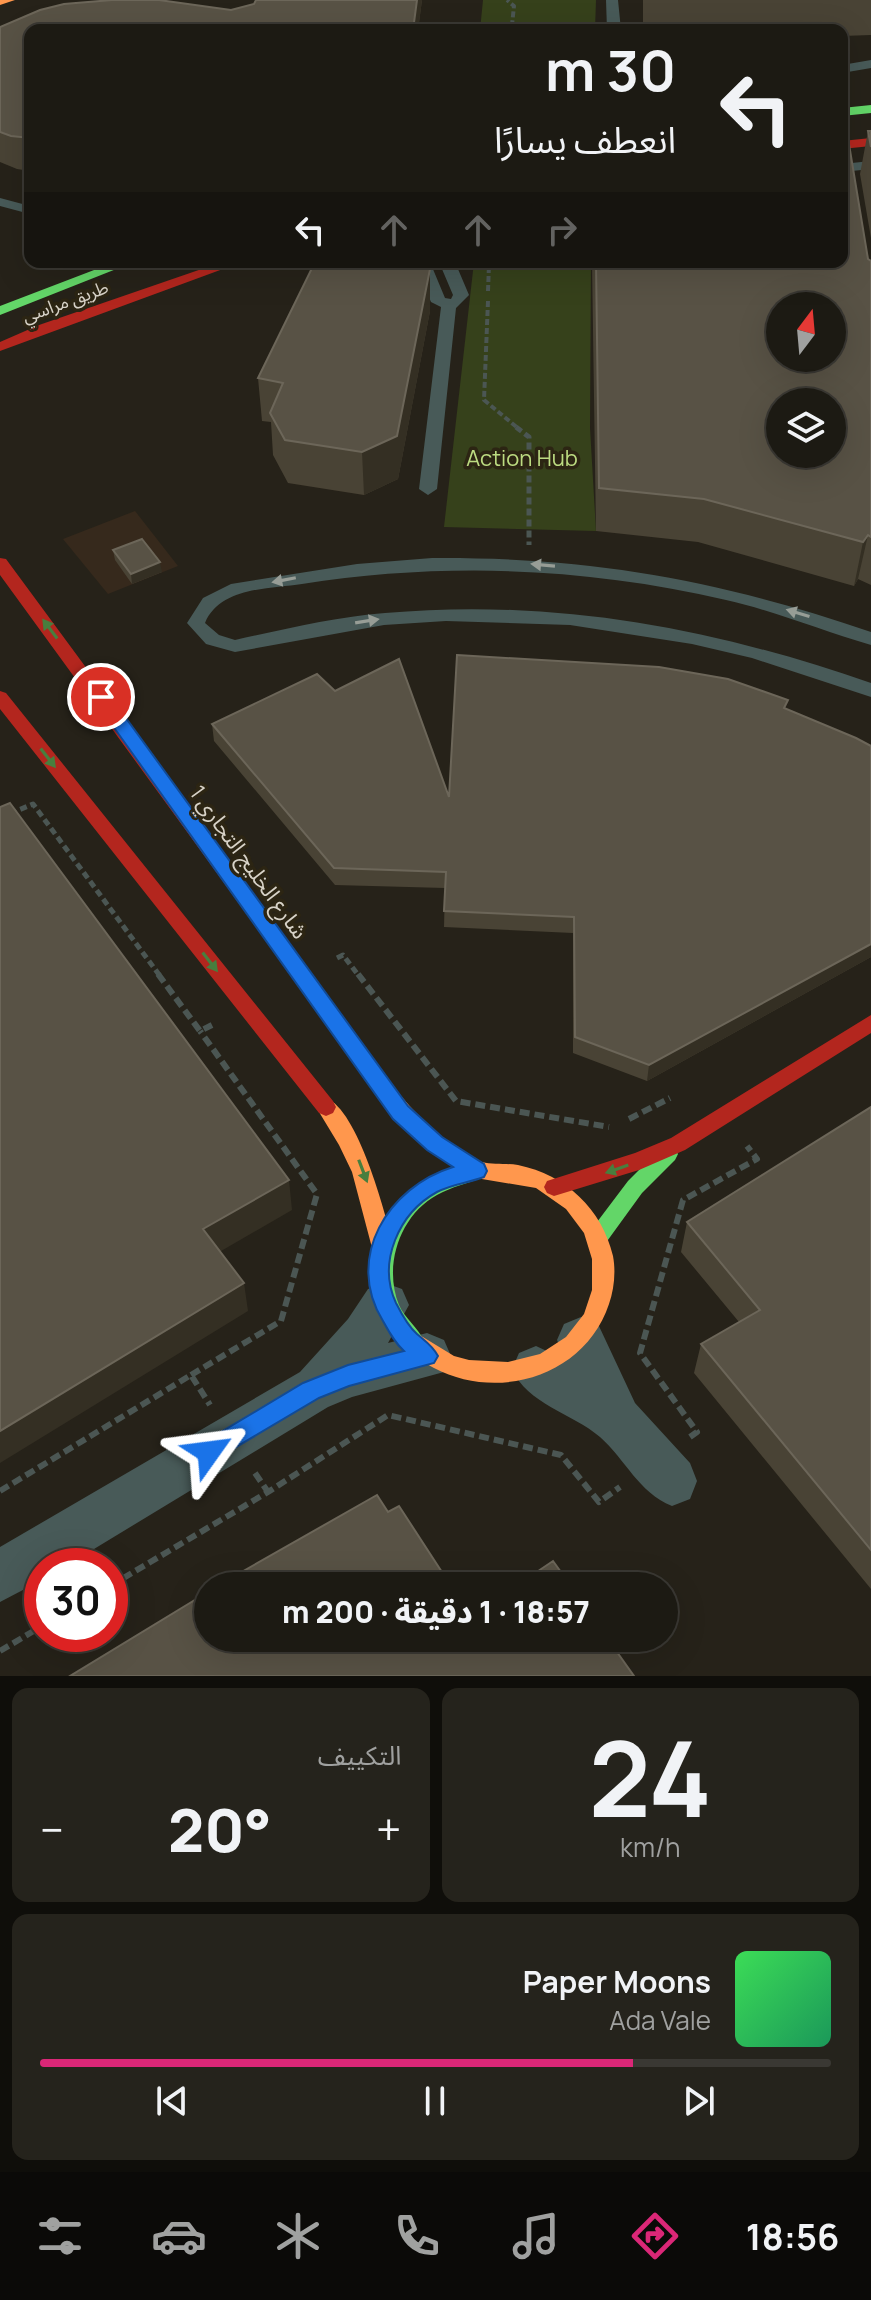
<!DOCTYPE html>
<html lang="ar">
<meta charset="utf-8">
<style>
:root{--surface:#1c1a13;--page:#25231c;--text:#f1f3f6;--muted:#a0a1a0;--line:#3a3833;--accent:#db2777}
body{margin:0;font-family:Manrope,"Noto Sans Arabic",sans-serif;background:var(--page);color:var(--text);direction:rtl;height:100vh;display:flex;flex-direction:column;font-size:30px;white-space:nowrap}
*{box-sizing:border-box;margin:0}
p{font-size:26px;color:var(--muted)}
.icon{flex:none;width:44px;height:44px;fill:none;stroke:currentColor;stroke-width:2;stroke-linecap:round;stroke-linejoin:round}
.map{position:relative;height:1676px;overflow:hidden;direction:ltr}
.details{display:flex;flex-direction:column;gap:12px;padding:12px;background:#0f0e0a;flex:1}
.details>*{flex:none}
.banner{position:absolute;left:24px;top:24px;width:824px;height:244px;border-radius:16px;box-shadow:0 8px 32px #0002,0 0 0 2px var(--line);direction:rtl;background:#1c1a13;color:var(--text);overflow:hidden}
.needle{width:52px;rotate:16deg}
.tools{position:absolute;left:766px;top:292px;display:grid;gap:16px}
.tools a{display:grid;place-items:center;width:80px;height:80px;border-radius:50%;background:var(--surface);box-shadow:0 8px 32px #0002,0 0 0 2px var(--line);font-size:40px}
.speed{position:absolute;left:24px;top:1548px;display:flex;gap:16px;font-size:40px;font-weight:700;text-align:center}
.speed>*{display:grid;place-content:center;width:104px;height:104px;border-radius:50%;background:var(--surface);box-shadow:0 8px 32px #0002,0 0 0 2px var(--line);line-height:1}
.speed .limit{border:12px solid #d22;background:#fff;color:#111}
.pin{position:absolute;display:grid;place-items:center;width:68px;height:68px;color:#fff;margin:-34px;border:4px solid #fff;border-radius:50%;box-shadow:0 2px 8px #0007}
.me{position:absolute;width:88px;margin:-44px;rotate:59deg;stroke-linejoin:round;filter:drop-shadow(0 0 6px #0008)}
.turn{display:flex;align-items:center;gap:28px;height:168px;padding:0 40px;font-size:36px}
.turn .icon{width:104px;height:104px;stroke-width:2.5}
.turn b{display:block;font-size:56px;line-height:68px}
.lanes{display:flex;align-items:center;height:76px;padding:0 40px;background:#0003;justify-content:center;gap:40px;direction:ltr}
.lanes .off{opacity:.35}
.big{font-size:60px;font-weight:800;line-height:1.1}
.details .widget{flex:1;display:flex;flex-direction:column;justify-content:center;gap:12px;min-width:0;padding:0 28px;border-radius:16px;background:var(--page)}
.details .dial{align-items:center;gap:0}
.dial b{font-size:104px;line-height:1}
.song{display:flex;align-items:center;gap:24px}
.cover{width:96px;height:96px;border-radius:12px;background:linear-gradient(135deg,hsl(130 70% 55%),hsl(150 70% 35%))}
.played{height:8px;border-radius:4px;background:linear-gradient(90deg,var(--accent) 75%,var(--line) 75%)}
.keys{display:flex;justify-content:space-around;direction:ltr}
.heat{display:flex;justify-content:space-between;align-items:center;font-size:44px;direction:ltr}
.details .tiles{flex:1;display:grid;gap:12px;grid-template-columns:1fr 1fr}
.widget:last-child{grid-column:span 2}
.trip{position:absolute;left:194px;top:1572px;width:484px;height:80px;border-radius:40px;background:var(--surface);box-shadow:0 8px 32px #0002,0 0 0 2px var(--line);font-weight:800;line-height:80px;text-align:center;direction:rtl}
.tabs{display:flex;height:128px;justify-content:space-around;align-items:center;background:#0b0a08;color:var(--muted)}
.tabs .icon{width:56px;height:56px}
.tabs .active{color:var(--accent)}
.tabs b{font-size:36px;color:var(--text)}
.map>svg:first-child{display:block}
</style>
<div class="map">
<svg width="871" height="1676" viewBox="0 0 871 1676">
<rect width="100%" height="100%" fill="#262219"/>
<path fill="#36291c" d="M 135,511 L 178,566 L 108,594 L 63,539 Z"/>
<path fill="#36411b" d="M 483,0 L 596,0 L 595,30 L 480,30 Z
M 474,262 L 591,262 L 590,428 L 596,531 L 444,527 Z"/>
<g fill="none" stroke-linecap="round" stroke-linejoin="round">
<path stroke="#4b5653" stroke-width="4" stroke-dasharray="6 3" stroke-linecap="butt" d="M 503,30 L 512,25 L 514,6 L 507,0
M 488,291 L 489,265 L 493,262
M 488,301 L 484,400 L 519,429"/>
<path stroke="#4b5653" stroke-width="5" stroke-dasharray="7 4" stroke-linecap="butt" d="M 516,427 L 529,437 L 529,545
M 0,818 L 33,804 L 160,976
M 337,958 L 343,955 L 359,976"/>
<path stroke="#4b5653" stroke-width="6" stroke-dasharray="10 5" stroke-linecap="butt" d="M 158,974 L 200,1031 L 212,1025
M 358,974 L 456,1101 L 609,1127
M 629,1119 L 670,1098
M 191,1375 L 281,1321 L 317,1194 L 200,1031
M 690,1437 L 697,1432 L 640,1353 L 683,1200 L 757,1159 L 747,1146
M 255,1473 L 268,1492
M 0,1491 L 191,1375 L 210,1405
M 110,1586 L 268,1492 L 388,1415 L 561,1455 L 599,1502 L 620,1487
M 0,1651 L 42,1626"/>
<path fill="#485a58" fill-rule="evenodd" d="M 606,0 L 618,0 L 621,30 L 607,30 Z
M 871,60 L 871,68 L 842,73 L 842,65 Z
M 871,161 L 871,169 L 842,172 L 842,164 Z
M 0,198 L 30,206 L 30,214 L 0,206 Z
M 414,262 L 430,262 L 445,298 L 451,299 L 453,295 L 439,262 L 455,262 L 469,295 L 456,308 L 437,489 L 428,495 L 419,489 L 441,307 L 431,302 Z
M 432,558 C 593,557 719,580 871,632 L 871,645 C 822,631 775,611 726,600 C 585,567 444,562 302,584 C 269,589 220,587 205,623 L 219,635 L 235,640 C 285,629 335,617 385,613 C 553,598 713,628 871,683 L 871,697 L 752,658 L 692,644 L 570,625 L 446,621 L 384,625 L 235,652 L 206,644 L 187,623 L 203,598 L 231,584 L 357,564 Z"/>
<path fill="#485a58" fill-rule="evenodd" d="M 385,1283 L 402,1289 L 409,1305 L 388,1343 L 427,1333 L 444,1340 L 451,1356 L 444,1372 L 352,1397 L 328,1407 L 66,1566 L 42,1566 L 42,1580 L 0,1602 L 0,1547 L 300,1372 L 348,1319 L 368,1289 Z
M 581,1317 L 598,1324 L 635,1403 L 690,1463 L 697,1481 L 690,1499 L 672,1506 C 638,1492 626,1460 600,1437 C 572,1413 527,1404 512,1369 L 519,1353 L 536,1346 L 566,1360 L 557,1340 L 564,1324 Z"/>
<path fill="#63d668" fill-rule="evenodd" d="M 871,105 L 871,113 L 842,116 L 842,108 Z
M 115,262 L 134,262 L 0,315 L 0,306 Z
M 668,1145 L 675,1148 L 678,1154 L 675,1160 L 642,1193 L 605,1244 L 598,1246 L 591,1244 L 587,1237 L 591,1230 L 628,1181 L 661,1148 Z
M 477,1162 L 484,1165 L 487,1171 L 484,1177 C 469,1183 451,1187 437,1195 C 400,1215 383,1266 399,1305 C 405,1319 418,1327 424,1341 L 421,1348 L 413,1351 C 399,1346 391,1333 384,1320 C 364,1281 370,1233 400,1200 C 420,1177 450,1172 477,1162 Z"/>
<path fill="#ff974d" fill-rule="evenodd" d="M 0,0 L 15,0 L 0,5 Z
M 288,948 L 295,951 C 318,983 342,1016 366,1049 C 389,1081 410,1111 441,1136 C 452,1144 469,1159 482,1162 C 493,1165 506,1163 518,1165 C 566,1175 602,1209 613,1256 C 616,1272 614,1290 609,1304 C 585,1376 499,1402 434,1368 C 422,1362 408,1353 402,1341 L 405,1334 L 413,1331 L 454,1356 L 469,1360 L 508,1362 L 540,1354 L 566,1337 L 584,1314 L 592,1290 L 592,1259 L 584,1233 L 566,1209 L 536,1188 L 470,1177 L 428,1149 L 394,1119 L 281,961 L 279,956 L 281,951 Z
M 326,1098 C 358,1110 385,1212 393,1244 L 389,1251 L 382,1253 L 375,1251 L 371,1244 L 352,1172 L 339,1145 L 316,1107 L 319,1101 Z"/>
<path fill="#b3261e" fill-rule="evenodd" d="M 871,138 L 871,146 L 842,149 L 842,141 Z
M 222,262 L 242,262 L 0,351 L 0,342 L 39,325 Z
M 0,558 L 6,559 L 295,951 L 297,956 L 295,961 L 281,961 L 0,575 Z
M 0,691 L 6,693 L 333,1101 L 336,1107 L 333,1113 L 326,1116 L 319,1113 L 0,709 Z
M 871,1015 L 871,1033 L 685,1150 L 639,1170 L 554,1196 L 547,1193 L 544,1187 L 547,1181 L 635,1153 L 671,1138 Z"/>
</g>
<path fill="#494335" d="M 422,0 L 418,30 L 30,30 L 30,171 L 17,169 L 0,162 L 0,27 L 231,10 Z
M 643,0 L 871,0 L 871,35 L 842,36 L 842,30 L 643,30 Z
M 868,131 L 871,131 L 871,238 L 860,174 Z
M 868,259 L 871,261 L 871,585 L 858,579 L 854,586 L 698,542 L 596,531 L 592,262 L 842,262 Z
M 430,311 L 398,479 L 364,495 L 288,483 L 273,455 L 271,422 L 262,421 L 258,378 Z
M 113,550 L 162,572 L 132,584 L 115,560 Z
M 335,691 L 449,797 L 787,709 L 871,746 L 871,957 L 647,1081 L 573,1053 L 573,933 L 444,927 L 445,888 L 335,885 L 214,741 L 212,724 Z
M 871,1107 L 871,1589 L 694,1373 L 701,1344 L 739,1322 L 681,1252 L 687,1222 Z"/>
<path fill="#342f23" d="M 417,0 L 422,0 L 418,30 L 413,30 Z
M 430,269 L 430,311 L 398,479 L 364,495 L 362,452 Z
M 868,535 L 858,579 L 854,586 L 863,542 Z
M 160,562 L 162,572 L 132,584 L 131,574 Z
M 871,944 L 871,957 L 647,1081 L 649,1065 Z
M 289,1180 L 292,1210 L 209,1258 L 203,1229 Z
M 244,1283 L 248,1311 L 0,1463 L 0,1431 Z"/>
<path fill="#585245" stroke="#6c6659" stroke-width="2" fill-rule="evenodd" d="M 112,0 L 159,0 L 231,10 L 254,4 L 256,0 L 417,0 L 413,30 L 30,30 L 30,138 L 11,136 L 0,132 L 0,27 L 40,10 L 64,4 Z
M 868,131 L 871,131 L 871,147 Z
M 842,132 L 847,132 L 868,259 L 871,261 L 871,537 L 868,535 L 863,542 L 704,499 L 599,488 L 596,262 L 842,262 ZM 780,306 L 832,306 L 832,358 L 780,358 ZM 780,402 L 832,402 L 832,454 L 780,454 Z
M 315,262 L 382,262 L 430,269 L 397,436 L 362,452 L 285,440 L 270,413 L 283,383 L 258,378 Z
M 142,539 L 160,562 L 131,574 L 113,550 Z
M 457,655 L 659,667 L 728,679 L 788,700 L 784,708 L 856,738 L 871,746 L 871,944 L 649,1065 L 575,1037 L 574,917 L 444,911 L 446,872 L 334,868 L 212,724 L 317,674 L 335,691 L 399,659 L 449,797 Z
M 10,803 L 289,1180 L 203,1229 L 244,1283 L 0,1431 L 0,807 Z
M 871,1107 L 871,1550 L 701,1344 L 760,1310 L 687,1222 Z
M 377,1495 L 388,1512 L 399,1506 L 451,1586 L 217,1586 Z
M 553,1561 L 571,1586 L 516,1586 Z
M 208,1592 L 208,1638 L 607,1638 L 634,1676 L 70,1676 Z"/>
<defs><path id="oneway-solid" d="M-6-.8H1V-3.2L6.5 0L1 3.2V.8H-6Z" transform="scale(2)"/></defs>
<g fill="#979d96">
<use href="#oneway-solid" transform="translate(543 565) rotate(-175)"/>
<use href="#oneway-solid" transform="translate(284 580) rotate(169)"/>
<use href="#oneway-solid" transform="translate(798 613) rotate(-163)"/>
<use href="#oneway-solid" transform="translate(367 621) rotate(-9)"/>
</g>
<g fill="#487e3e">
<use href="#oneway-solid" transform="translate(50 629) rotate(-127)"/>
<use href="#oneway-solid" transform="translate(48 758) rotate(52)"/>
<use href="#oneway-solid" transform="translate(210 962) rotate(52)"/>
<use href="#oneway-solid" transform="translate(617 1169) rotate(161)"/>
<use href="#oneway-solid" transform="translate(363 1171) rotate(69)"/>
</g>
<path fill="#1a73e8" stroke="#114b97" stroke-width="2" d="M 101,691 L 107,692 L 408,1106 L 442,1137 L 484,1164 L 487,1171 L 484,1177 C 468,1183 452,1184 437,1192 C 399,1213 377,1262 396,1303 C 401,1313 409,1327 417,1334 C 425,1341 433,1346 438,1356 L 434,1363 L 349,1386 L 319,1398 L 209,1463 L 201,1459 L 198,1452 L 201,1444 L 303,1383 L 348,1365 L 404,1351 C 395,1343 389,1332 383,1321 C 344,1258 388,1187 453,1167 L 427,1150 L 393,1119 L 95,701 L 93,697 Z"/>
<g text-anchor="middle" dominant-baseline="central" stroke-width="7" stroke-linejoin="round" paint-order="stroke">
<g font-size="18" fill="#d8d3c8" stroke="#2c2513">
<text transform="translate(65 301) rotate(-20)">طريق مراسي</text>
</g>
<g font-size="22" fill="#bcdb81" stroke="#2c2513">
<text x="522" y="458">Action Hub</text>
</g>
<g font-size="22" fill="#d8d3c8" stroke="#2c2513">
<text transform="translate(249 862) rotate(54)">شارع الخليج التجاري 1</text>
</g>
</g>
</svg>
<div class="tools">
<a><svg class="needle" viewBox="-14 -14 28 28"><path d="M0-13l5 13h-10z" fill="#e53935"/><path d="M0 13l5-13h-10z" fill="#a0a1a0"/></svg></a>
<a><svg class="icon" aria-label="layers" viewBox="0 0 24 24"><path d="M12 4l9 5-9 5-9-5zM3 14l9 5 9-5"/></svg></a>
</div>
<div class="speed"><div class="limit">30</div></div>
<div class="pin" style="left:101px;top:697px;background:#d93025"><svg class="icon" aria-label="arrive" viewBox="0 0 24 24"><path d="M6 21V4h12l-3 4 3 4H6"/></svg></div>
<svg class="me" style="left:209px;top:1452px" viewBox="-20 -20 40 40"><path d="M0-17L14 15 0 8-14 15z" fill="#1a73e8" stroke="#fff" stroke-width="4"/></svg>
<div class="trip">18:57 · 1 دقيقة · 200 m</div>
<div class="banner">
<div class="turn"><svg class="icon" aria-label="left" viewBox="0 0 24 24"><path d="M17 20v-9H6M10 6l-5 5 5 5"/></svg><div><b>30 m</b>انعطف يسارًا</div></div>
<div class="lanes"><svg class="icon" aria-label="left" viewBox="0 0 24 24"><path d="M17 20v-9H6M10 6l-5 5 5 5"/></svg><svg class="icon off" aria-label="ahead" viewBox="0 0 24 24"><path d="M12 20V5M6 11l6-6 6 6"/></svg><svg class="icon off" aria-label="ahead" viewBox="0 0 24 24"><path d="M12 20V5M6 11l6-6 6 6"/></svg><svg class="icon off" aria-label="right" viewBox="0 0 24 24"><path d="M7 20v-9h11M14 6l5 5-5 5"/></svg></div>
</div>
</div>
<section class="details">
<div class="tiles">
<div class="widget dial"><b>24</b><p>km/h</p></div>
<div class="widget"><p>التكييف</p>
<div class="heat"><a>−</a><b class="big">20°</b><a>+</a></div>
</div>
<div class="widget">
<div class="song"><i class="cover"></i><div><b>Paper Moons</b><p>Ada Vale</p></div></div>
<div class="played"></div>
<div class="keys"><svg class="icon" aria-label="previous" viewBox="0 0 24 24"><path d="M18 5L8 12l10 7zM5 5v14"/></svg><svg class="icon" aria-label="pause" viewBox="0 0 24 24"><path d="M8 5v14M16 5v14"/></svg><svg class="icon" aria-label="next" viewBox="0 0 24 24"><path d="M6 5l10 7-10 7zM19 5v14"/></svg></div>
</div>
</div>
</section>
<nav class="tabs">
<b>18:56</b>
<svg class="icon active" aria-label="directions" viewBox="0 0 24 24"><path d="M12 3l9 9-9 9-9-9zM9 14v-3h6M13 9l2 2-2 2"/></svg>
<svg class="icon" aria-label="music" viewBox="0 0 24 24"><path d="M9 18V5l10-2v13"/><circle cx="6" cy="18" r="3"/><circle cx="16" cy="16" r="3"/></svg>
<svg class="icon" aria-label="phone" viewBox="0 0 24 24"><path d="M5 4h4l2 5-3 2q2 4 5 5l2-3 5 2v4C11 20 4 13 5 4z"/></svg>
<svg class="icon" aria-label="climate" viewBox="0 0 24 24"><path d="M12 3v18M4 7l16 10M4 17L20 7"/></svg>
<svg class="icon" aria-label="car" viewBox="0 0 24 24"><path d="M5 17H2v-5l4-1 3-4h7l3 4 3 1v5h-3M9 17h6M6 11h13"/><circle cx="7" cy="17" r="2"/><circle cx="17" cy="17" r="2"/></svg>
<svg class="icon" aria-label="filters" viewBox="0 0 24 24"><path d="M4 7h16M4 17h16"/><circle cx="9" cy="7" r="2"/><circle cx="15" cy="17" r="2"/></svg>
</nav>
